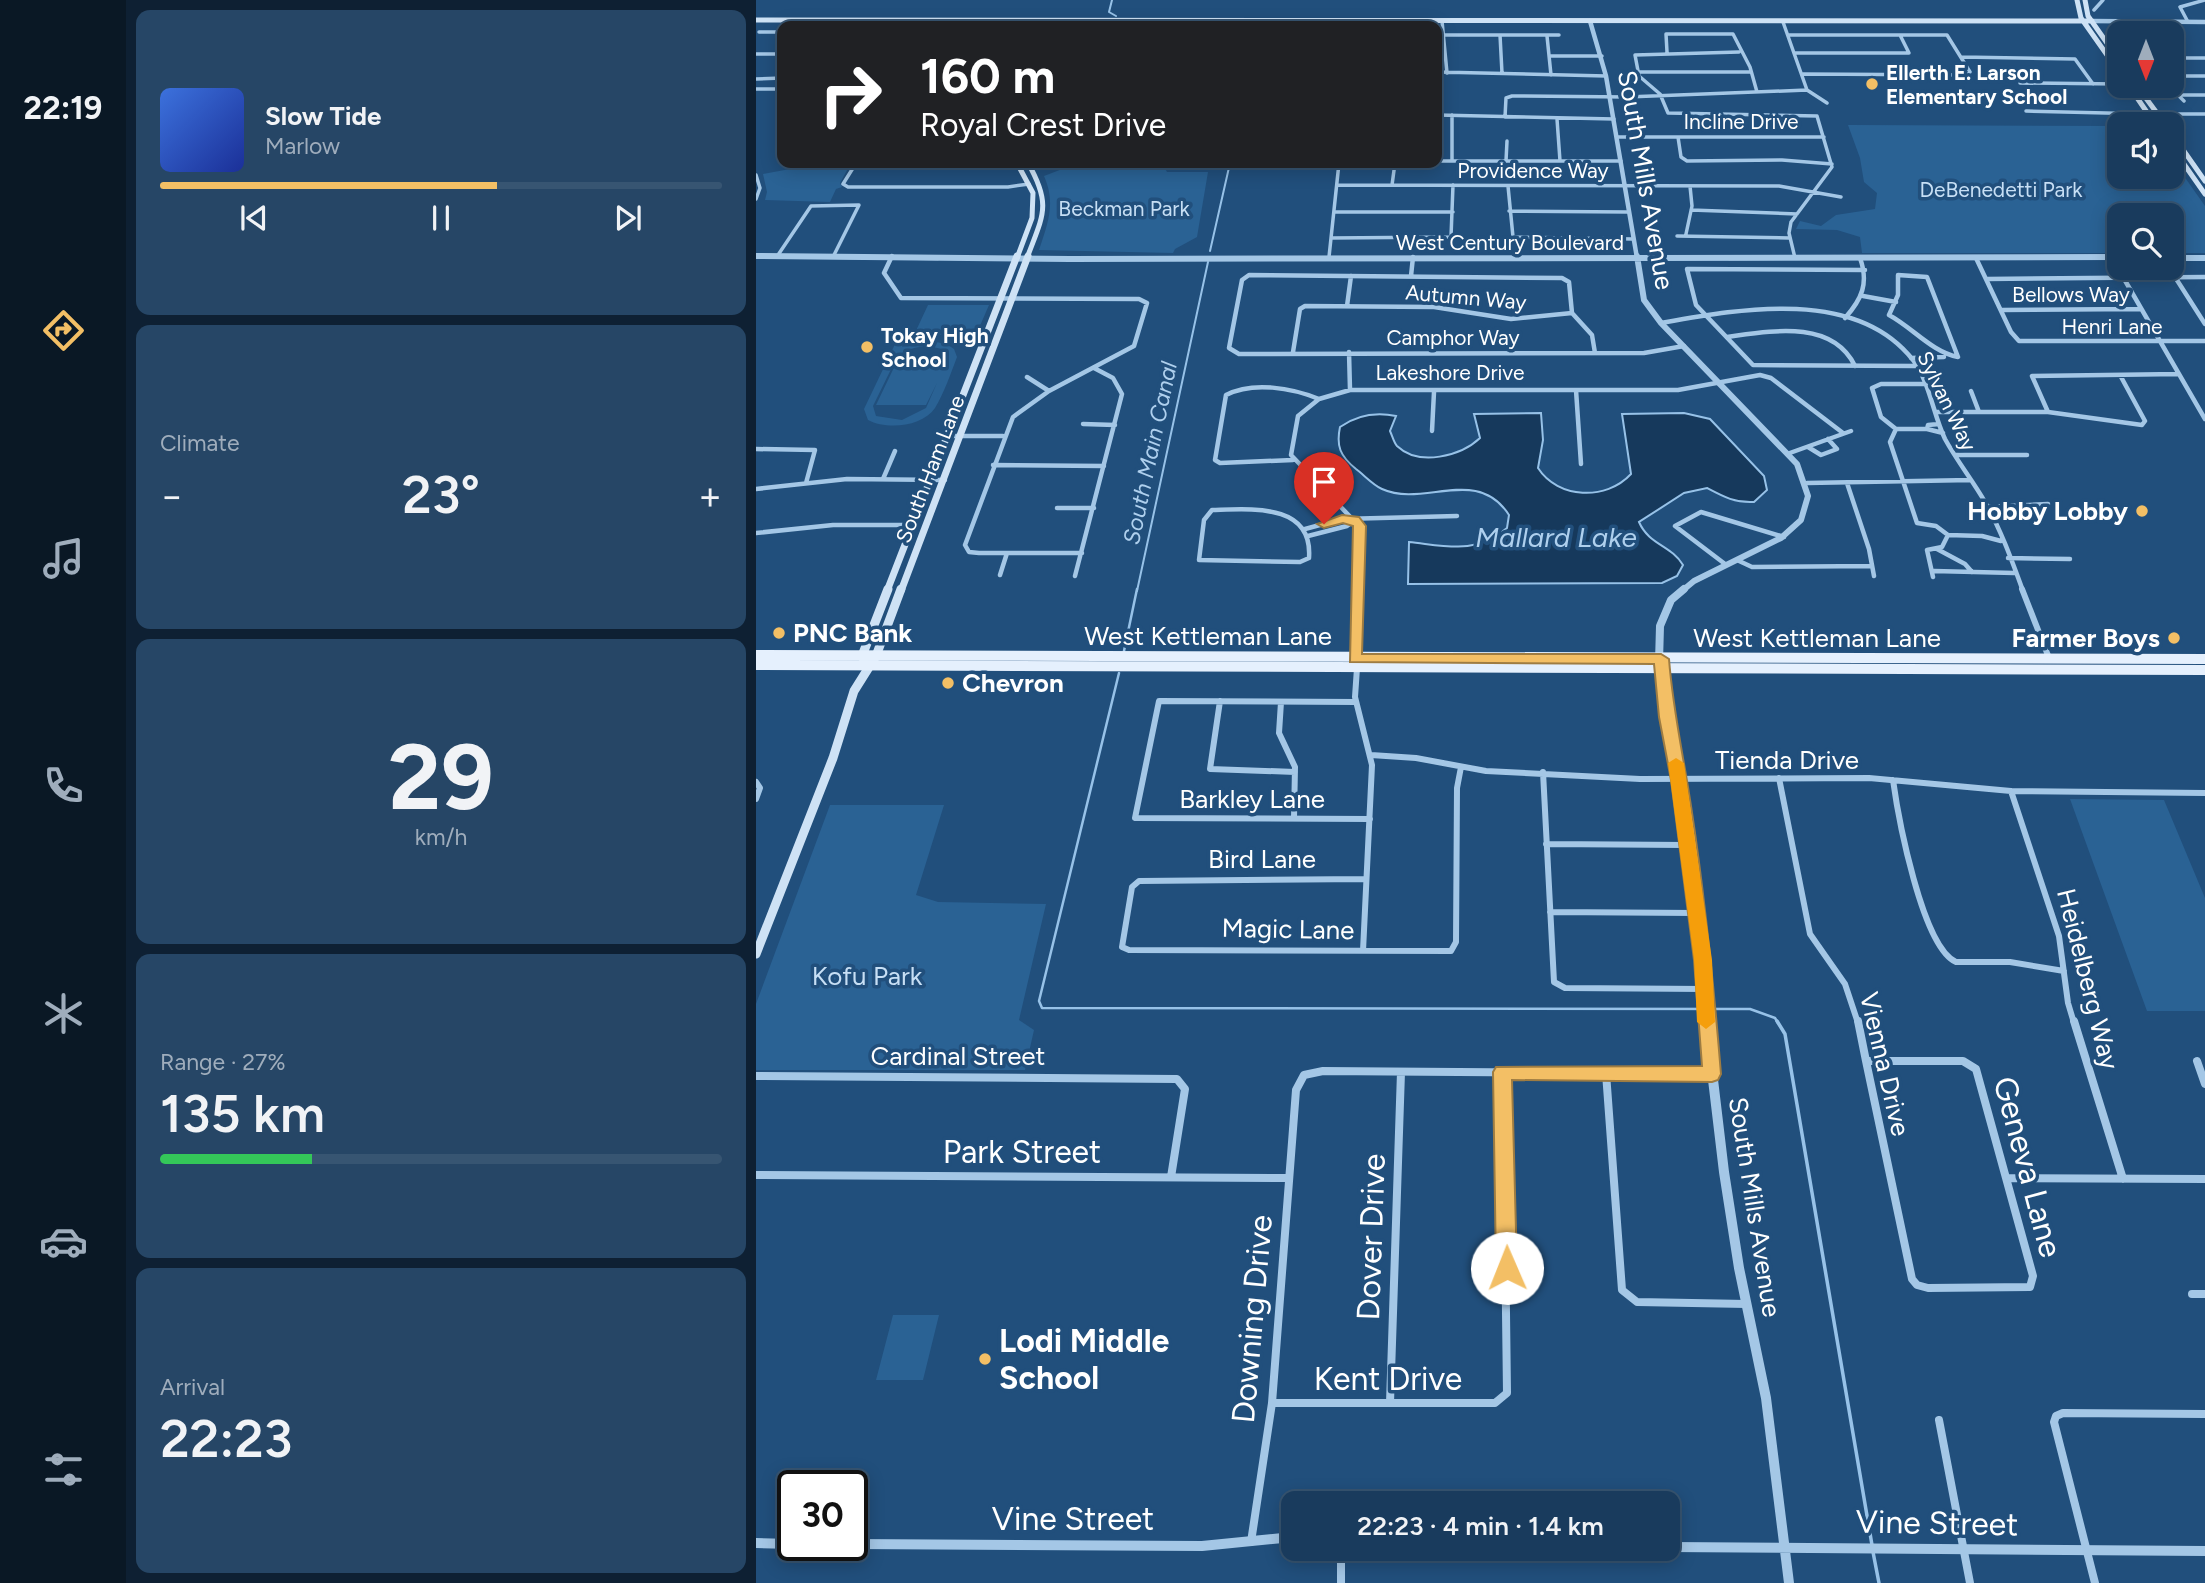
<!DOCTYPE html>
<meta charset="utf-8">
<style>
:root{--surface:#193b5d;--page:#264666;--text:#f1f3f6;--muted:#9fadbc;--line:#375572;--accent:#f3bf65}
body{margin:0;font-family:Figtree,sans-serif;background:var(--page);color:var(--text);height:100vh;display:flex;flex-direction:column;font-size:26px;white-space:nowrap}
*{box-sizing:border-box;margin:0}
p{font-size:23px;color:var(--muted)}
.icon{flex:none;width:38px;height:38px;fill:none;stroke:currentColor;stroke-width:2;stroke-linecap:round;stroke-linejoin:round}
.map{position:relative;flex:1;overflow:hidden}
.sheet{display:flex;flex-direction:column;gap:10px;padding:10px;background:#0e2033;width:630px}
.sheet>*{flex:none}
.hud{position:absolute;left:21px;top:21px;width:665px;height:147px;border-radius:14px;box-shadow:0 4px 18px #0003,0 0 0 2px var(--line);background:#202124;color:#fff;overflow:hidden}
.needle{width:46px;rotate:180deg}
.controls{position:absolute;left:1351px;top:21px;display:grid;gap:14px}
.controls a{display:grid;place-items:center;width:77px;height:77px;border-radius:14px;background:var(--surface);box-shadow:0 4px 18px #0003,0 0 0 2px var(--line);font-size:35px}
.speed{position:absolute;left:21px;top:1470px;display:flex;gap:14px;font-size:35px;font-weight:700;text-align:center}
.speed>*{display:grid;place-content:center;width:91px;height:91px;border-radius:50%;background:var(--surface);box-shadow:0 4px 18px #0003,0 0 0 2px var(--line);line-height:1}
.speed .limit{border:4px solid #111;border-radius:10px;background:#fff;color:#111}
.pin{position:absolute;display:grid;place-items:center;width:60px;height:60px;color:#fff;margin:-72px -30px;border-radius:50% 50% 50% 0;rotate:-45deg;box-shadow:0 0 7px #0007}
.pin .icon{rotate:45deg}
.me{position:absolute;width:77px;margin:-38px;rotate:359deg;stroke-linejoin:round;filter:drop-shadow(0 0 5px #0008)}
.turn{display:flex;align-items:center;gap:24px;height:147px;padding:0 28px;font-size:32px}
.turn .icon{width:91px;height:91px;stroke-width:2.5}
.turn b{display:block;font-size:49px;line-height:60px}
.big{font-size:52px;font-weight:600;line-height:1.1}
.sheet .card{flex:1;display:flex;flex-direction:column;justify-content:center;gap:10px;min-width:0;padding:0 24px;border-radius:14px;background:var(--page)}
.sheet .dial{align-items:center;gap:0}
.dial b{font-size:91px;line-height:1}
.song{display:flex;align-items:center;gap:21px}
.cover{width:84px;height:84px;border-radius:10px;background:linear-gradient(135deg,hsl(220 70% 55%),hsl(230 70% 35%))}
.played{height:7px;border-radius:4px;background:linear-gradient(90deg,var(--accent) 60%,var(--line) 60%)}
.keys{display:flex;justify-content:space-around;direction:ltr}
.heat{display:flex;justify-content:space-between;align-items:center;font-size:38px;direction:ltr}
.charge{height:10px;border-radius:5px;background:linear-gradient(90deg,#34c759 27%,var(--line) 0)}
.trip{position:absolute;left:525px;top:1491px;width:399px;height:70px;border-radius:14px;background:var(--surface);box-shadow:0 4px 18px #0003,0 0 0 2px var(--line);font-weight:600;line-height:70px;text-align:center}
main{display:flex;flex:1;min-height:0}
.menu{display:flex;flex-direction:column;width:126px;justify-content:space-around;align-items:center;background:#0a1825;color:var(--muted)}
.menu .icon{width:49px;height:49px}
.menu .current{color:var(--accent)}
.menu b{font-size:32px;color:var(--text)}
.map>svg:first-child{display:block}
</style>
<main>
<nav class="menu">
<b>22:19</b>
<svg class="icon current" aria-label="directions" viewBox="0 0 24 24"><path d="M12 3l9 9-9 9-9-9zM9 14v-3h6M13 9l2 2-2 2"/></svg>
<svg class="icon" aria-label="music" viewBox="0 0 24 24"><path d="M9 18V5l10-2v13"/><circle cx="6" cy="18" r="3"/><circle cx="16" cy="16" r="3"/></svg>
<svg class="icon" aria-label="phone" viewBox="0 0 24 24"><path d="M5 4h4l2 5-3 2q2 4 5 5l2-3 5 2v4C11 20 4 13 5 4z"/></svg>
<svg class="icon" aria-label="climate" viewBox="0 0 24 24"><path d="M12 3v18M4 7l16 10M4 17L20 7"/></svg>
<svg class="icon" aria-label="car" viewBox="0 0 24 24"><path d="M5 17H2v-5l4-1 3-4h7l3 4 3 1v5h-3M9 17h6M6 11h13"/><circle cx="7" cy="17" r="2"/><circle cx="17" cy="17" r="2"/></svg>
<svg class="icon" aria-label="filters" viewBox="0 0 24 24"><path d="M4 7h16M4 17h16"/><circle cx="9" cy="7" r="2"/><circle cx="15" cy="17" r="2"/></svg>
</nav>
<section class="sheet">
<div class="card">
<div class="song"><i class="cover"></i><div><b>Slow Tide</b><p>Marlow</p></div></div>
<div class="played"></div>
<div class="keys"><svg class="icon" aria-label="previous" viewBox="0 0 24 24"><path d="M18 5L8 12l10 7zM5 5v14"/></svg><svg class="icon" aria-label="pause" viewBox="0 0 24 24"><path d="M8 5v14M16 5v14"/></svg><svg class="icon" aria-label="next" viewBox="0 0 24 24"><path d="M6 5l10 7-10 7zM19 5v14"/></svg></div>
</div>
<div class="card"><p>Climate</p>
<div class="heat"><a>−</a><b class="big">23°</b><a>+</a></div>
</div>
<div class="card dial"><b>29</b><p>km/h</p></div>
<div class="card"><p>Range · 27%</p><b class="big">135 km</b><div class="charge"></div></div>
<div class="card"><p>Arrival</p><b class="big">22:23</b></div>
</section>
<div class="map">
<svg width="1449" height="1583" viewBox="0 0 1449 1583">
<rect width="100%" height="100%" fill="#214f7c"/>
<path fill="#2a6294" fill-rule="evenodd" d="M 1092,125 L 1363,126 L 1363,177 L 1416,177 L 1416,159 L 1449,206 L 1449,253 L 1416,253 L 1416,215 L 1363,215 L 1363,253 L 1106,253 L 1104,237 L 1081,230 L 1040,229 L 1044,221 L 1065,226 L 1080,215 L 1119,209 L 1121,193 L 1108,182 L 1104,158 Z
M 32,163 L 95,163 L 84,183 L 86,187 L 80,189 L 74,202 L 9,200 L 11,192 L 7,174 L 34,169 Z
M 322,163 L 406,163 L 411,172 L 452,172 L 441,237 L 419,249 L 417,253 L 283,250 C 292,223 300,203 288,176 Z
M 172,305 L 233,305 L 220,335 L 158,335 Z
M 141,340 L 149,340 L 146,347 C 163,341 182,338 198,349 L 201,357 C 195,373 188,393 179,408 C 166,427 131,430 112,420 L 108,409 ZM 172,346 L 186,349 L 192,355 L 144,355 L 120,405 L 170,405 L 181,383 L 170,408 L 146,420 L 120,416 L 117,406 L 141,357 C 149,349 160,347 172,346 Z
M 1314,799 L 1408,800 L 1449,898 L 1449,1011 L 1391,1011 Z
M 74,805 L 188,805 L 160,895 L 182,902 L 290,904 L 263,1020 L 278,1030 L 269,1070 L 0,1070 L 0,1004 Z
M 137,1315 L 183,1315 L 167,1380 L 120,1380 Z"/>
<path fill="#16395c" stroke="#97c2e8" stroke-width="2" d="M 785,413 L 787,440 L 782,468 C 802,499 850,501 875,474 L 866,414 L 928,413 L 954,419 L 1008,476 L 1011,490 L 998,502 C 979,503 968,497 951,488 L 928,493 L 883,522 C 893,545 915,545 927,565 L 921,576 L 906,583 L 652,584 L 653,542 C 691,546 720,555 751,528 L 753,515 C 721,465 668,508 626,489 C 617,485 608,475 600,469 C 584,456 580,446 584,427 C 601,415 620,412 640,416 L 634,431 C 636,435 638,443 641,446 C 663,467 705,456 724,438 L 718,414 Z"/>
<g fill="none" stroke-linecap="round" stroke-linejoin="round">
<path stroke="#97c2e8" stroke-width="2" d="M 356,0 L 353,12 L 360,16
M 454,251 L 474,163
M 381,591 L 452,262"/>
<path stroke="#97c2e8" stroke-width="2.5" d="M 368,651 L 381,589
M 363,673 L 283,1001 L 286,1008 L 994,1009 L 1019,1018 L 1022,1023"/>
<path stroke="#97c2e8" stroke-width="3.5" d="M 1021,1021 L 1029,1034 L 1116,1545
M 1117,1552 L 1123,1583"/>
<path stroke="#a4c7e6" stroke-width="3.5" d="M 1338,10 L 1347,0
M 686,21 L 691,73
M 1027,22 L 1051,90
M 1432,22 L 1424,7 L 1449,0
M 3,32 L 26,32
M 681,35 L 803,35
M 744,35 L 746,73
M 1032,35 L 1191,35 L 1214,72 L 1211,75 L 1047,74
M 791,36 L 795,75
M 911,52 L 910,34 L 977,34 L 994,67 L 1001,92
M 983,52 L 879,55 L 883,76 L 904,94 L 912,113 L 1061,116 L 1076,167 L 1035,222 L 1033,233 L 1039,258
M 1039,53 L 1153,53 L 1144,35
M 0,54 L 26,54
M 793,56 L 846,56
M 1205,57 L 1319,59 L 1337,84
M 1416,58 L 1449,58
M 681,72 L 850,76
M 882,72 L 995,72
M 1416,76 L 1449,76
M 0,79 L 26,78
M 1264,83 L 1363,84
M 1413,86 L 1428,101
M 0,89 L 26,89
M 1421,95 L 1449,95
M 1270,111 L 1392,114
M 1402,114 L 1449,114
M 681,115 L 858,119
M 696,115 L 696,161
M 749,117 L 750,98 L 756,96 L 871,97 L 1051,90 L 1071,103
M 801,119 L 804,161
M 861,137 L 1068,137
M 922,137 L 925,157 L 931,161 L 1026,160 L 1076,164
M 681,161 L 865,161
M 750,161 L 751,141
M 253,163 L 105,164 L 97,168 L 87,184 L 92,187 L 252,187 L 273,184
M 0,175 L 4,188 L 0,199
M 581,185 L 1023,186 L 1085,197
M 636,185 L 639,163
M 752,186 L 757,237 L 877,239
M 935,210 L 1041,214
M 753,211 L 872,212
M 578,212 L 697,212
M 930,234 L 936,206 L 934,186
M 921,236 L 1034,238
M 575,238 L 695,237 L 697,185
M 22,255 L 55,206 L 103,205 L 78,255
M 573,257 L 583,163"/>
<path stroke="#a4c7e6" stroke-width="4.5" d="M 136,256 L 128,273 L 145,298 L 383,299 L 391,303 L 378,346 L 293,391 L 257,417 L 209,545 L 213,552 L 223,553 L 326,553
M 1350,257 L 1367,277 L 1449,419
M 1220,258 L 1255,332 L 1263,341 L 1449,341
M 1364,268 L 1367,277
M 1109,270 L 931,269 L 940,305 L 997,365 L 1160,366
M 1142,275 L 1171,277 L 1202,357 C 1176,352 1157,328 1133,315 L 1142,295 Z
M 655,276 L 657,257
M 1419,277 L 1449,324
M 1231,279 L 1449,277
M 1107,296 L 1140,302
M 591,306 L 595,276
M 1245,310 L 1385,309
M 1089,318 C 1106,299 1113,283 1104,258
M 905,323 C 983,309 1100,287 1157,360 C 1174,383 1177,414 1189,439 C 1201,461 1217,481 1229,502 C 1245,530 1256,561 1267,591
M 971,337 C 1015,331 1076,319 1099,366
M 537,352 L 544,309 L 549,306 L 678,307 L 755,319 L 816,313
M 593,352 L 594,390
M 839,353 L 836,335 L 816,313 L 813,282 L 806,278 L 493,275 L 486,280 L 473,348 L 483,354 L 888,353 L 928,346
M 1155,358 L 1188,357
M 271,377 L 293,391
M 1168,384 L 1125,384 L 1116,388 L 1125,417 L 1140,429 L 1134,442 L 1161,523 L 1180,526 L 1192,535 L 1186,547 L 1171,550 L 1177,577
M 820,390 L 825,464
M 1215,391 L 1223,412
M 1179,412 L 1292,412 L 1386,425 L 1389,421 L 1364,375
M 1292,412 L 1276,376 L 1423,374
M 327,424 L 359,425
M 1183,424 L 1172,425 L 1171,429 L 1187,433
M 1140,429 L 1171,429
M 676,431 L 678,392
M 193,436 L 247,436
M 1052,447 L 1065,455 L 1081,449 L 1072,439
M 0,449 L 59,450 L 50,483
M 1031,454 L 1095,431
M 1199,455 L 1271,455
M 537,460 L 464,463 L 459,460 L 470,395 C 497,381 536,388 563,399
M 237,465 L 348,466
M 127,479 L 139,451
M 1051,483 L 1215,480
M 1091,483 L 1113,549 L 1118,576
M 0,489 L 91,479 L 189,480
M 1231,507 L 1292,504
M 301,508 L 338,508
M 456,510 C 496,509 557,503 553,558 L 544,562 L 443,560 L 448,520 Z
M 549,529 L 586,519 L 701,516
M 0,533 L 77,525 L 157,525
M 1192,535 L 1226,536 L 1245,541
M 552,536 L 591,526 L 599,520
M 1181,549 L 1209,564 L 1216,572
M 1252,558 L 1314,559
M 981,560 L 996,567 L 1116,566
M 969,564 L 919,526 L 945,512 L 1028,537
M 1178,571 L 1258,573
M 244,575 L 251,553
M 319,576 L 366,394 L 357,378 L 338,368
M 601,591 L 603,526 L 535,455 L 542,416 L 563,399 L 594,390 L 922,390 L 1004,375 L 1015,378 L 1087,433"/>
<path stroke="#a4c7e6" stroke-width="6" d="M 1266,589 L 1293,658
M 599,658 L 601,589
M 601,668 L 599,697 L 616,765 L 607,951
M 464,701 L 454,769 L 539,772
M 525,702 L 523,733 L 539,767 L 538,818
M 600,702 L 403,701 L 379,818 L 614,819
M 615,755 L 660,758 L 730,771 L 884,779 L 1113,778 L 1255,791 L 1449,793
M 787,772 L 798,982 L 809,988 L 949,989
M 1023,778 L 1054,934 L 1089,984 L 1102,1023
M 1137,780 C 1142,816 1166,947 1200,962 L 1254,962 L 1308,971
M 0,782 L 4,788 L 0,799
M 1255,791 L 1303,936 L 1312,1003 L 1318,1023
M 790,844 L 930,845
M 610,879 L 383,881 L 376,887 L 366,947 L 373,950 L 695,951 L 700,942 L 701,788 L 705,767
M 794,912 L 940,913"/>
<path stroke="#a4c7e6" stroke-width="8" d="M 1102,1021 L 1110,1061
M 1318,1021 L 1367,1179
M 1110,1061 L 1207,1061 L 1220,1069 L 1277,1276 L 1274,1287 L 1172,1288 L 1161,1285 L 1156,1279 Z
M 1441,1061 L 1449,1084
M 850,1073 L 866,1290 L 881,1302 L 991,1304
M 0,1076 L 421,1079 L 429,1089 L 415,1177
M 0,1175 L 532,1178
M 1251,1178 L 1449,1179
M 1436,1294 L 1449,1294
M 516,1403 L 739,1403 L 751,1393 L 747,1072
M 634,1403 L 645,1072
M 1183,1420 L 1214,1583
M 495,1542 L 516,1403 L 540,1090 L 548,1075 L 567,1071 L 956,1074
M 585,1549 L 585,1583
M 1339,1583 L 1298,1422 L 1300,1416 L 1307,1413 L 1449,1414"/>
<path stroke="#a4c7e6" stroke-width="4.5" d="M 834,21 L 850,76 L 881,258
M 1336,21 L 1449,22
M 0,256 L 182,258
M 973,258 L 1363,257"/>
<path stroke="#a4c7e6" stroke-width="6" d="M 0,256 L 314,259 L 1363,257
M 881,256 L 888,300 L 905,323 L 1041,464 L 1052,496 L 1045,520 L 1025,538 L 938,581 L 926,591
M 1416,258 L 1449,258"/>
<path stroke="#a4c7e6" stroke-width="8" d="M 928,589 L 915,600 L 904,626 L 903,662 L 930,828 L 950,1023"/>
<path stroke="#a4c7e6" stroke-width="10" d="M 950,1021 L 968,1172 L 983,1268 L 1010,1398 L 1033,1583
M 0,1543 L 37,1544
M 96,1544 L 446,1546 L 537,1537
M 912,1547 L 1449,1551"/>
<path stroke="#cee2f5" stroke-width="5" d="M 1321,0 L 1325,18 L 1363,72
M 1329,0 L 1332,16 L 1363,60
M 0,20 L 1336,21
M 1373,86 L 1399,124
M 1381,86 L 1409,124
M 1416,134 L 1449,181
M 1416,147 L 1449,194
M 261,258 L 276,218 L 277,193 L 261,163
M 271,258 C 287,215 296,205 272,163"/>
<path stroke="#cee2f5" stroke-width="7" d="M 131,591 L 261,256
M 145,591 L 272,256"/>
<path stroke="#cee2f5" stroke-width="9" d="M 108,660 L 106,656 L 132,589
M 0,954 L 77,758 L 98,691 L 120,656 L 145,589"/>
<path stroke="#e5f0fd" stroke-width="10" d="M 0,655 L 1449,659
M 0,665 L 1449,670"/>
</g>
<path fill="#f3bf65" stroke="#9e7c42" stroke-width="2" d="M 586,515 L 603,517 L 610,526 L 606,654 L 905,654 L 913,659 C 916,700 924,740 931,781 C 947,878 957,976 965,1074 L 962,1080 L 956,1082 L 756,1080 L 761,1268 L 758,1274 L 751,1277 L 743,1274 L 740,1268 L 737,1072 L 740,1067 L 946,1066 L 938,960 L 915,780 L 903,717 L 898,664 L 594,662 L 597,526 L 587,523 L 568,528 L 561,524 Z"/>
<path fill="#f59e0b" d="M 920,758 L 928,763 L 956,960 L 959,1022 L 950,1029 L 941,1022 L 938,960 L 912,763 Z"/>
<g fill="#f3bf65" stroke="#214f7c" stroke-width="2.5">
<circle cx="1116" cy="84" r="7"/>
<circle cx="111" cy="347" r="7"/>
<circle cx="1386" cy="511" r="7"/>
<circle cx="23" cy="633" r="7"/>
<circle cx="1418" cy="638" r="7"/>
<circle cx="192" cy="683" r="7"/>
<circle cx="229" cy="1359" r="7"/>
</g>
<g text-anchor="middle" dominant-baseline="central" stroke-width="7" stroke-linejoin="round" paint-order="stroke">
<g font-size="21" font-weight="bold" fill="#fff" stroke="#214f7c" text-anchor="start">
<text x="1130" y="72">Ellerth E. Larson<tspan x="1130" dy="24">Elementary School</tspan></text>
<text x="125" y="335">Tokay High<tspan x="125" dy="24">School</tspan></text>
</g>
<g font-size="21" fill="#fff" stroke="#214f7c">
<text x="985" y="121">Incline Drive</text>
<text x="777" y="170">Providence Way</text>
<text x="754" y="242">West Century Boulevard</text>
<text x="1315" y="294">Bellows Way</text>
<text transform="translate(710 297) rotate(5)">Autumn Way</text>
<text x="1356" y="326">Henri Lane</text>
<text x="697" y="337">Camphor Way</text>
<text x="694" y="372">Lakeshore Drive</text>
<text transform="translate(1191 401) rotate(64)">Sylvan Way</text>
<text transform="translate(174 469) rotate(-69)">South Ham Lane</text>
</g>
<g font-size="21" fill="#c7dff5" stroke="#214f7c">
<text x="1245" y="189">DeBenedetti Park</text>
<text x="368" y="208">Beckman Park</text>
</g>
<g font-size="23" font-style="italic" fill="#afd0ee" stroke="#214f7c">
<text transform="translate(394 453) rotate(-78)">South Main Canal</text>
</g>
<g font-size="26" fill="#fff" stroke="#214f7c">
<text transform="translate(890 180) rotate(80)">South Mills Avenue</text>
<text x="452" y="636">West Kettleman Lane</text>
<text x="1061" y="638">West Kettleman Lane</text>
<text x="1031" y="760">Tienda Drive</text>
<text x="496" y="799">Barkley Lane</text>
<text x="506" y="859">Bird Lane</text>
<text transform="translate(532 929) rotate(1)">Magic Lane</text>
<text transform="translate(1332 979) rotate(76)">Heidelberg Way</text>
<text x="202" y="1056">Cardinal Street</text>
<text transform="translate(1129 1064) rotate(77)">Vienna Drive</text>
<text transform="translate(999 1207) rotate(81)">South Mills Avenue</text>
</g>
<g font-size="26" font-weight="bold" fill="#fff" stroke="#214f7c" text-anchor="end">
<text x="1372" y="511">Hobby Lobby</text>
<text x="37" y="633" text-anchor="start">PNC Bank</text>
<text x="1404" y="638">Farmer Boys</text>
<text x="206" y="683" text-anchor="start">Chevron</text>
</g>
<g font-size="26" fill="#c7dff5" stroke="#214f7c">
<text x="111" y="976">Kofu Park</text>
</g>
<g font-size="28" font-style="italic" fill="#afd0ee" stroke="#214f7c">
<text x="800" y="537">Mallard Lake</text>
</g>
<g font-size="32" fill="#fff" stroke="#214f7c">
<text x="266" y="1152">Park Street</text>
<text transform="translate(1272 1167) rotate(75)">Geneva Lane</text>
<text transform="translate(615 1237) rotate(-88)">Dover Drive</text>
<text transform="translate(496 1319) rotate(-85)">Downing Drive</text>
<text x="632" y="1379">Kent Drive</text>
<text x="317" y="1519">Vine Street</text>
<text transform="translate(1181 1523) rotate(1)">Vine Street</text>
</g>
<g font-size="32" font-weight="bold" fill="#fff" stroke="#214f7c" text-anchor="start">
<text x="243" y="1341">Lodi Middle<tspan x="243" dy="37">School</tspan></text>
</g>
</g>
</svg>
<div class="controls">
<a><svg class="needle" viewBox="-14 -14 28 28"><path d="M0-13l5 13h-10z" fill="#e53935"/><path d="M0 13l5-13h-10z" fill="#9fadbc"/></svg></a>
<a><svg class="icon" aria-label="sound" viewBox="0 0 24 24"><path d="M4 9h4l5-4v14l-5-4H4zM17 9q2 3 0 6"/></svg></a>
<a><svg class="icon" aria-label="search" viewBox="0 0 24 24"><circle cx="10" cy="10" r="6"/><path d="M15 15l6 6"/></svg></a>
</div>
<div class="speed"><div class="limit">30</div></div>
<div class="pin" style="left:568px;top:524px;background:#d93025"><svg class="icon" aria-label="arrive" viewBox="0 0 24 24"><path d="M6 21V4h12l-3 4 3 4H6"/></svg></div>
<svg class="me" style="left:751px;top:1268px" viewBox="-20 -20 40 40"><circle r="19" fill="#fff"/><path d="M0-13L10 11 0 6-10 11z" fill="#f3bf65"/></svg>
<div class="trip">22:23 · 4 min · 1.4 km</div>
<div class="hud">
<div class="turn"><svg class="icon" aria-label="right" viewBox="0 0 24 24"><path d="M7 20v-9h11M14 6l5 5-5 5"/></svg><div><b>160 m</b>Royal Crest Drive</div></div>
</div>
</div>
</main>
